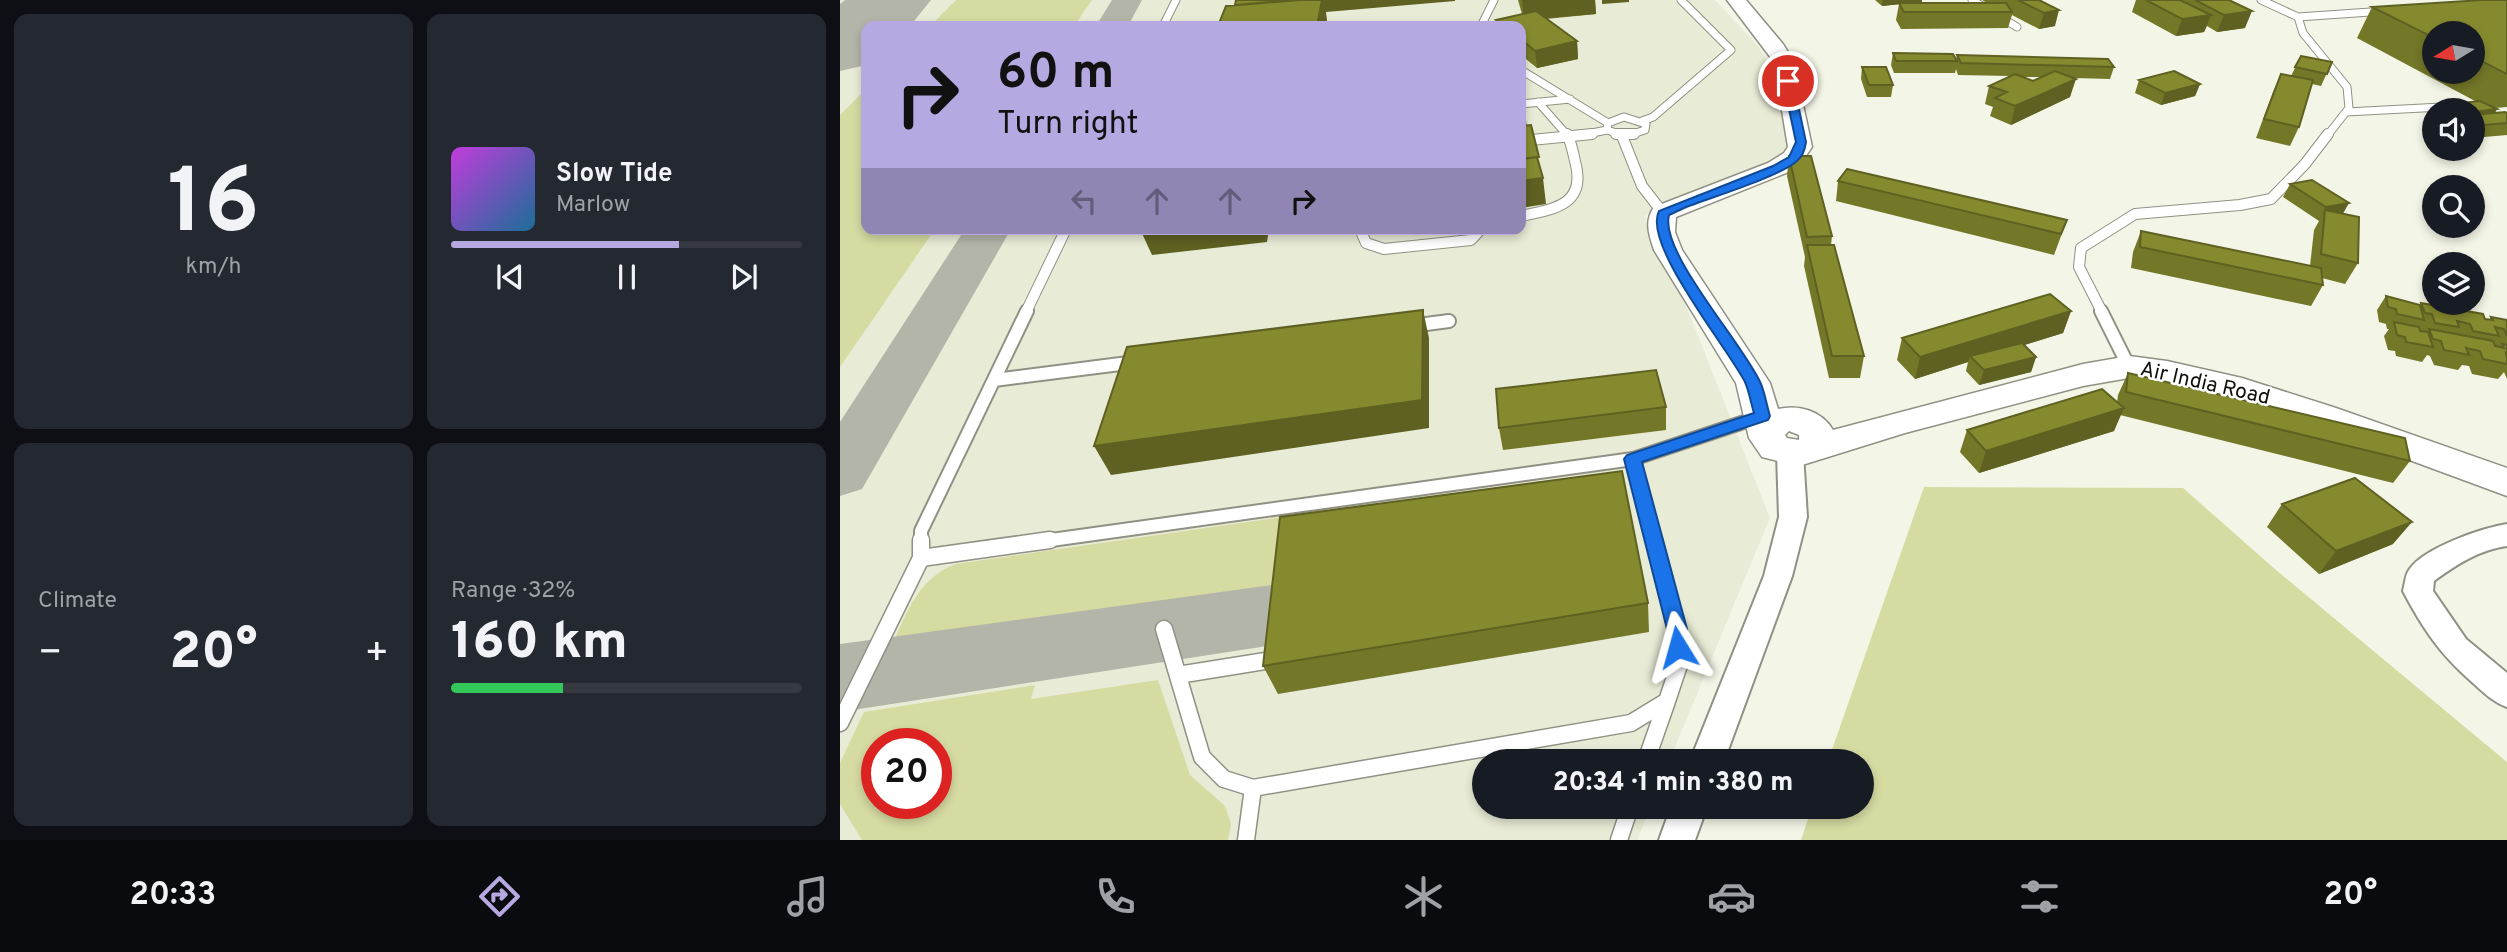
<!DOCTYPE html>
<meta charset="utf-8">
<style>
:root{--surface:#171b24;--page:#242831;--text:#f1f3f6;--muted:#9ea1a6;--line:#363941;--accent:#b6a8e0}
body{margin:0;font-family:Overpass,sans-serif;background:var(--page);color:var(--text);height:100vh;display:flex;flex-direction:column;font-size:26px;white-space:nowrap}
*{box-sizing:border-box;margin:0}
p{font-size:23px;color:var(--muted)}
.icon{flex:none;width:38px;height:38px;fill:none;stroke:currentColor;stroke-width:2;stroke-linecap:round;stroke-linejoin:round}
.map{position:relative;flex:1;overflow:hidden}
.details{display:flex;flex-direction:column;gap:14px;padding:14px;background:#0d0f14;width:840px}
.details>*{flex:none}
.hud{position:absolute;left:21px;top:21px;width:665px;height:214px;border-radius:14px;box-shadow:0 4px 10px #0003;background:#b6a8e0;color:#111;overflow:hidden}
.needle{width:46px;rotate:259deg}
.tools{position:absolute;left:1582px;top:21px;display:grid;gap:14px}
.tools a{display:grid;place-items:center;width:63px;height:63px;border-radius:50%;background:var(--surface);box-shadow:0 4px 10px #0003;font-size:35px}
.speed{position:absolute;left:21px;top:728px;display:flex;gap:14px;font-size:35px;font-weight:700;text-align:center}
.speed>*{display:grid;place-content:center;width:91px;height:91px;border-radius:50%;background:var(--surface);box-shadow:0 4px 10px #0003;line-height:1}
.speed .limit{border:10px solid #d22;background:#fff;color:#111}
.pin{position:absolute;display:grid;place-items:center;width:60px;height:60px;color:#fff;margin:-30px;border:4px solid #fff;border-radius:50%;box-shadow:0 2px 7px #0007}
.me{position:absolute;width:77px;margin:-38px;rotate:352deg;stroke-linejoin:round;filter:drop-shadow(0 0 5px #0008)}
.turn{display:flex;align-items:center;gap:24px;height:147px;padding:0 21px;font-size:32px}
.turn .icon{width:91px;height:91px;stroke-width:2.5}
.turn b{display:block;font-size:49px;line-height:60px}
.lanes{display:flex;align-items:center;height:66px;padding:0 21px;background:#0003;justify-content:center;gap:35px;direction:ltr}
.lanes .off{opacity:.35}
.big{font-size:52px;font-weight:800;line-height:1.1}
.details .widget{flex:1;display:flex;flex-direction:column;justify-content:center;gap:10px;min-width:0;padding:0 24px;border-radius:14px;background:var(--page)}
.details .dial{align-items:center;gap:0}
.dial b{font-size:91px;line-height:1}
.song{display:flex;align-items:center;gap:21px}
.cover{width:84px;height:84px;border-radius:10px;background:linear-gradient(135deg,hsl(290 70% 55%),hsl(200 70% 35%))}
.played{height:7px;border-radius:4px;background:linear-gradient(90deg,var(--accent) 65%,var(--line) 65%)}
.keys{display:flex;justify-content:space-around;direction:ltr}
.heat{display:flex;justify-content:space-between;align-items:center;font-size:38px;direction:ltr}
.charge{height:10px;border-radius:5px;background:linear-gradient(90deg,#34c759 32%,var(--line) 0)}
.details .tiles{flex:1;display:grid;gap:14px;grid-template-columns:repeat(2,1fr)}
.trip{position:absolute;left:632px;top:749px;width:402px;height:70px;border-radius:35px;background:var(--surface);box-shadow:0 4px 10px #0003;font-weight:800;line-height:70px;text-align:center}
.tabs{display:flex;height:112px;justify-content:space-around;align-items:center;background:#090b0e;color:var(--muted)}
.tabs .icon{width:49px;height:49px}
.tabs .on{color:var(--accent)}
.tabs b{font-size:32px;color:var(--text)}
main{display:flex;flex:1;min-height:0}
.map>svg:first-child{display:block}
</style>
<main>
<section class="details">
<div class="tiles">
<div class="widget dial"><b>16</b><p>km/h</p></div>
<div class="widget">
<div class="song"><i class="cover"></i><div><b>Slow Tide</b><p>Marlow</p></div></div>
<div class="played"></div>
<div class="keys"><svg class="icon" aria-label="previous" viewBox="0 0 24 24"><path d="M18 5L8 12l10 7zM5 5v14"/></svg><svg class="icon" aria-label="pause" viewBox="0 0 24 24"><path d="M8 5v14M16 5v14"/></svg><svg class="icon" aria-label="next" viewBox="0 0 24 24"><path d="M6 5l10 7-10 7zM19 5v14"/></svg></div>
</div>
<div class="widget"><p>Climate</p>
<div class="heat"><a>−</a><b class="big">20°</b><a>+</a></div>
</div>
<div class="widget"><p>Range · 32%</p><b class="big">160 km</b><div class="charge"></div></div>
</div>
</section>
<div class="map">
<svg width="1667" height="840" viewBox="0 0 1667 840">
<rect width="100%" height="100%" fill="#f3f5e6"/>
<path fill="#e8ebd5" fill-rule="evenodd" d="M 0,0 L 875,0 L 919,47 L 925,57 L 944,114 L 947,154 L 804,215 L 843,298 L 930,518 L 829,761 L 644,761 L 644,807 L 811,807 L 797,840 L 0,840 ZM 26,26 L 681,26 L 681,229 L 26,229 ZM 37,744 L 96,744 L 96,803 L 37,803 Z"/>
<path fill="#d6dba2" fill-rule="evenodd" d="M 116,0 L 252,0 L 234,26 L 90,26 Z
M 26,89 L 26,229 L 95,229 L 0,367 L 0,115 Z
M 1084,487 L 1343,488 L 1436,570 L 1667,762 L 1667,840 L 961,840 L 972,807 L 1022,807 L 1022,761 L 988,761 Z
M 442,517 L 431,601 L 47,656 C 65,619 75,579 116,564 Z
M 318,680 L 350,775 L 385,806 L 391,824 L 388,840 L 22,840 L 0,804 L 0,763 L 24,712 L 195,685 L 191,699 ZM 37,744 L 96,744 L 96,803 L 37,803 Z"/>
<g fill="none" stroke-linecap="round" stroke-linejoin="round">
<path fill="#b4b5a9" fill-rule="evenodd" d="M 272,0 L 302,0 L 288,26 L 256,26 Z
M 125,229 L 171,229 L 22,489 L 0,496 L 0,422 Z
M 446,583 L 472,592 L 482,613 L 472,634 L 446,643 L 0,712 L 0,644 Z"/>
<path fill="#b4b5a9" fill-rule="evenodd" d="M 5,0 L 91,0 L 70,26 L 26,26 L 26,65 L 0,71 L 0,4 Z"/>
<defs>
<path id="lane-far3" d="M 1132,0 L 1177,27
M 1421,0 L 1458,17 L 1463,33 L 1507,87 L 1509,108 L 1487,136
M 1458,17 L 1545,11
M 323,26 L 336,0
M 641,26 L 654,0
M 681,70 L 768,123
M 698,102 L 728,136
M 681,104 L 730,99
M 1506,112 L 1621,106
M 784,117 L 806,124 L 805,130 L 786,136 L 767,130 L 768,123 Z
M 802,121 L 813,117 L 891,50 L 841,0
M 737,136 L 767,130"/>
<path id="lane-far2" d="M 776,134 L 794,134
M 782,136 L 802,186 L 823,213
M 681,141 L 752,134
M 681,216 C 716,209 747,204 735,161 C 733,152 731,142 727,134
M 520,229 L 526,243 L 544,249 L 631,240 L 641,229
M 186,312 L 226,229
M 1262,312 L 1239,267 L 1241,248 L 1295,214 L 1400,205 L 1431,199 L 1465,164 L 1488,134"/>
<path id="lane-far1" d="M 1261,311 L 1289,367
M 571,326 L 609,321
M 154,380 L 296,362
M 793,459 L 814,542
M 81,542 L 81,531 L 187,311
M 197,542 L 793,459 L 919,417"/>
<path id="lane" d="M 81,558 L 210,540
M 324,629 L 362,757 L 384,779 L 413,788 L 791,723 L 827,701 L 839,665 L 837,629 L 814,540
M 338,675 L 437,659
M 0,723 L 81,558 L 81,540
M 806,761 L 827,701
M 406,840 L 413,788
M 779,840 L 790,807"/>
<path id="street" d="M 950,444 L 959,447 L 963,453 L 967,517 L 952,576 L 884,761 L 850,761 L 924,576 L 939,517 L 937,453 L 941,447 Z
M 1667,524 L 1667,546 C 1639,550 1617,564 1594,581 L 1593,591 L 1626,639 L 1667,673 L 1667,707 C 1653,702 1643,692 1632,682 C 1600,654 1583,629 1563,591 C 1565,584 1565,576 1569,570 C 1583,548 1642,528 1667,524 Z
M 831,807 L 867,807 L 855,840 L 819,840 Z"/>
<path id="secondary" d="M 887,0 L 906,0 L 943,44 L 954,62 L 972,147 L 961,163 L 946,173 L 836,217 L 835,232 L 842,250 L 930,383 L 938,409 C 959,404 982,411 993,430 L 1243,364 L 1289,356 L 1327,361 L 1402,378 L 1496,408 L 1667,468 L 1667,496 L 1472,424 L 1383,395 L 1289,378 L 1243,386 L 1065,433 L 959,466 L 922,457 L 909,438 L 896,383 L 814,250 C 809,235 804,221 814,207 L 928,163 L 944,153 L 948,147 L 934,62 ZM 949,431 L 959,435 L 959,440 L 947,438 L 945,435 Z"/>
</defs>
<use href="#lane-far3" stroke="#909184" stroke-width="9"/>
<use href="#lane-far2" stroke="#909184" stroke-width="12"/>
<use href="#lane-far1" stroke="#909184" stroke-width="16"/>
<use href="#lane" stroke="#909184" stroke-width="19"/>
<use href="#street" stroke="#909184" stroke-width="4"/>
<use href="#secondary" stroke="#909184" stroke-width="3"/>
<use href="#lane-far3" stroke="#fff" stroke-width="7"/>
<use href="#lane-far2" stroke="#fff" stroke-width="10"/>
<use href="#lane-far1" stroke="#fff" stroke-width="12"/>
<use href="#lane" stroke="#fff" stroke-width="16"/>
<use href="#street" fill="#fff" fill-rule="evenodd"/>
<use href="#secondary" fill="#fff" fill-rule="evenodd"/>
</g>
<path fill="#737728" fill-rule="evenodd" d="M 678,0 L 755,0 L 756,14 L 706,19 L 737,41 L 738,59 L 697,68 L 681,55 L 681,26 L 657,26 L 656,20 L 682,14 Z
M 1035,0 L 1082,0 L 1082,2 L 1070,3 L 1147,3 L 1142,0 L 1199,0 L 1215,26 L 1199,29 L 1172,15 L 1168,28 L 1061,29 L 1056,20 L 1059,4 L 1042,6 Z
M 1296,0 L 1389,0 L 1405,28 L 1377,32 L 1367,26 L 1364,32 L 1336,36 L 1292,12 Z
M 1667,0 L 1667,107 L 1655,108 L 1657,109 L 1655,113 L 1667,113 L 1667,135 L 1633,138 L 1633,110 L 1601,110 L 1604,105 L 1635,101 L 1517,38 L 1532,7 ZM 1594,33 L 1633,33 L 1633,72 L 1594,72 Z
M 1053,53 L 1116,60 L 1117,55 L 1274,67 L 1270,79 L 1234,78 L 1230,97 L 1171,125 L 1150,116 L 1153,107 L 1145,104 L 1149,86 L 1171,76 L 1118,75 L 1116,69 L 1115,73 L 1054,73 L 1051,65 ZM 1181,77 L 1201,77 L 1193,81 Z
M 1461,56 L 1492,62 L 1481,86 L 1472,84 L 1459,127 L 1450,146 L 1416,138 L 1433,92 L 1441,74 L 1451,76 Z
M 1022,67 L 1053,85 L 1051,97 L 1027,97 L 1021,79 Z
M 1299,80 L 1360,84 L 1355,96 L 1321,105 L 1295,93 Z
M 949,156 L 992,236 L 991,245 L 1024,356 L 1020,378 L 989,378 L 964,266 L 965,257 L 947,176 Z
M 998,181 L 1227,220 L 1214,255 L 996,201 Z
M 1450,184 L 1503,214 L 1518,263 L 1505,284 L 1482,278 L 1483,285 L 1471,306 L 1291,268 L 1293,252 L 1301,231 L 1470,266 L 1474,230 L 1479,221 L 1443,197 Z
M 1546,296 L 1580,305 L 1581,303 L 1649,320 L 1651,317 L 1667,320 L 1667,379 L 1664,372 L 1658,379 L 1632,374 L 1629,366 L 1622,365 L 1618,370 L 1594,365 L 1590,356 L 1587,355 L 1582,362 L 1556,356 L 1555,351 L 1548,350 L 1544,336 L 1549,329 L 1547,329 L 1546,324 L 1539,322 L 1537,310 Z
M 1231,311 L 1223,333 L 1184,345 L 1196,357 L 1191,372 L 1139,385 L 1126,371 L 1128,362 L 1075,379 L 1057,360 L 1062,338 Z
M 1288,373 L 1570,461 L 1553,483 L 1280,415 L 1274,431 L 1139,473 L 1120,452 L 1127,430 L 1277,403 L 1278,395 Z
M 826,407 L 826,430 L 663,450 L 659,428 Z
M 1442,504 L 1553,544 L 1479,574 L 1427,527 Z
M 808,603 L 809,632 L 438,694 L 423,666 Z"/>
<path fill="#5e6121" d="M 478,0 L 615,0 L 615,1 L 486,12 L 487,20 L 486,26 L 471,26 Z
M 682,0 L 755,0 L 756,14 L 684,20 Z
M 762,0 L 789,0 L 789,2 L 762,4 Z
M 1043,0 L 1082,0 L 1082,2 L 1042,6 Z
M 1219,10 L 1215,26 L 1199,29 L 1204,13 Z
M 1412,11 L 1405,28 L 1377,32 L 1384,15 Z
M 1371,15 L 1364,32 L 1336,36 L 1342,19 Z
M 737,41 L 738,59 L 697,68 L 695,51 Z
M 1236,79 L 1230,97 L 1171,125 L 1175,106 Z
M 1360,84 L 1355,96 L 1321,105 L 1325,93 Z
M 1657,109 L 1649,122 L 1633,124 L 1633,112 Z
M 681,111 L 685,111 L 687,129 L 681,130 Z
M 703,178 L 706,204 L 681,208 L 681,181 Z
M 1509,203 L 1501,217 L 1485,210 L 1478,221 L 1486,207 Z
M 300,229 L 429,229 L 427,242 L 312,255 Z
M 583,310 L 589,338 L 589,428 L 271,475 L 254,446 Z
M 1231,311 L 1223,333 L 1134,361 L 1130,356 L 1128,362 L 1075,379 L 1080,357 Z
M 1196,357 L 1191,372 L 1139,385 L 1144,370 Z
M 1284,408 L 1274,431 L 1139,473 L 1146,451 Z
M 1572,522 L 1553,544 L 1479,574 L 1496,551 Z"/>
<path fill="#868a2f" stroke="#5e6121" stroke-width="2" d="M 396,0 L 454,0 L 395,5 Z
M 460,0 L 482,0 L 477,26 L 378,26 L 386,6 Z
M 1178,0 L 1199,0 L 1219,10 L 1204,13 Z
M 1306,0 L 1340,0 L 1371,15 L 1342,19 Z
M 1355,0 L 1389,0 L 1412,11 L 1384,15 Z
M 1642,0 L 1667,0 L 1667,74 L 1633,57 L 1633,33 L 1594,33 L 1594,38 L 1532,7 Z
M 1059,3 L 1166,3 L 1172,12 L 1064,12 Z
M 696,11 L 737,41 L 695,51 L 681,39 L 681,26 L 664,26 L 656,20 Z
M 1053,53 L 1113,54 L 1117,61 L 1056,61 Z
M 1117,55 L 1268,59 L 1274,67 L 1121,63 Z
M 1461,56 L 1492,62 L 1487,74 L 1455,67 Z
M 1022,67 L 1046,67 L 1053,85 L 1029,85 Z
M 1215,71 L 1236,79 L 1175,106 L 1155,98 L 1167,92 L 1149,86 L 1175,74 L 1193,81 Z
M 1334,71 L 1360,84 L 1325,93 L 1299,80 Z
M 1441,74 L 1473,80 L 1459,127 L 1424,119 Z
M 681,93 L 685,111 L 681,111 Z
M 1640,101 L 1657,109 L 1633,112 L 1633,110 L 1614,110 L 1604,105 Z
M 1665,112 L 1667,113 L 1667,123 L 1633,126 L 1633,115 Z
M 691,125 L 699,157 L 681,159 L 681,126 Z
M 949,156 L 971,156 L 992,236 L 967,237 Z
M 697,157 L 703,178 L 681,181 L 681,159 Z
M 1007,169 L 1227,220 L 1221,234 L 998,181 Z
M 1472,180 L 1509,203 L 1486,207 L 1450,184 Z
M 1485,210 L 1519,217 L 1518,263 L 1481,254 Z
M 1301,231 L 1481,268 L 1483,285 L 1300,247 Z
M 967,245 L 994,245 L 1024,356 L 992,356 Z
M 1210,294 L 1231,311 L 1080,357 L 1062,338 Z
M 1546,296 L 1580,305 L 1584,320 L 1557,314 L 1556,309 L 1548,307 Z
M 1581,303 L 1643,314 L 1645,319 L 1653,320 L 1651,317 L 1667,320 L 1667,336 L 1664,329 L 1655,327 L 1659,336 L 1633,331 L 1630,324 L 1617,321 L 1619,327 L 1595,323 L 1592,314 L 1585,313 Z
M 583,310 L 582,400 L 254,446 L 287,347 Z
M 1554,322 L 1579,327 L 1580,331 L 1588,332 L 1593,347 L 1566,342 L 1565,337 L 1557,335 Z
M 1589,329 L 1653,341 L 1655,346 L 1664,348 L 1662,344 L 1667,345 L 1667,355 L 1666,354 L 1667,358 L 1667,364 L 1643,359 L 1640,351 L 1626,348 L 1629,355 L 1604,350 L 1601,341 L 1593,339 Z
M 1182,343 L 1196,357 L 1144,370 L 1130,356 Z
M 816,370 L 826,407 L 659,428 L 656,389 Z
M 1288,373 L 1565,438 L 1570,461 L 1286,392 Z
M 1262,389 L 1284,408 L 1146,451 L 1127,430 Z
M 782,471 L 808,603 L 423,666 L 440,517 Z
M 1515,478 L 1572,522 L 1496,551 L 1442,504 Z"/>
<path fill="#1a73e8" stroke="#114b97" stroke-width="2" d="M 948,78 L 953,81 L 966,142 C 965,149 963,156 957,161 C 939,177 869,198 844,208 L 829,215 C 819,252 905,346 921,384 C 925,394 927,406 930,416 L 928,420 L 802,462 L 847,629 L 848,647 L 845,653 L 838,656 L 831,653 L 827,629 L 784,459 L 787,455 L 914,413 C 911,403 909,391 905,382 C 887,347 802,244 819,211 L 933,166 L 949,157 L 956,142 L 943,81 Z"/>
<g text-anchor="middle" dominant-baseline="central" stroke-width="5" stroke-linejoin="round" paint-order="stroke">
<g font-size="21" fill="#0f100b" stroke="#fff">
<text transform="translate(1365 384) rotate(13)">Air India Road</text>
</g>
</g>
</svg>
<div class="tools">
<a><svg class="needle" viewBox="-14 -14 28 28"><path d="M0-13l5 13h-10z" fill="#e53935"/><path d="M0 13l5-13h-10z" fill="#9ea1a6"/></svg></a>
<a><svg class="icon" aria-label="sound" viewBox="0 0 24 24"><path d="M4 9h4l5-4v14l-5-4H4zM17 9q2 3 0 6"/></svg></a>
<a><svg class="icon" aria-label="search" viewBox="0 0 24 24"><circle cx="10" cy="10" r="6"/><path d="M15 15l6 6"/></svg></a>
<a><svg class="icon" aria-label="layers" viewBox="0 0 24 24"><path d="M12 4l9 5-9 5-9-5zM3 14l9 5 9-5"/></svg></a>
</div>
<div class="speed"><div class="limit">20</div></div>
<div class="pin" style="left:948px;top:81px;background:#d93025"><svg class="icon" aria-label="arrive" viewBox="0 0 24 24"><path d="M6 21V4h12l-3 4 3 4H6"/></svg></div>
<svg class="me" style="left:838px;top:647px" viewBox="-20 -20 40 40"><path d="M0-17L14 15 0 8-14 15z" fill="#1a73e8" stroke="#fff" stroke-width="4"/></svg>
<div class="trip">20:34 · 1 min · 380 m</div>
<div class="hud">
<div class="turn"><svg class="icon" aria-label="right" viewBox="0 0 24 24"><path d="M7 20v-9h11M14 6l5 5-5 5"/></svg><div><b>60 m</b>Turn right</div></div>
<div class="lanes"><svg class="icon off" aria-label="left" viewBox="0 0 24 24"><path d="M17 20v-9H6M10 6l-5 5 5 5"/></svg><svg class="icon off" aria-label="ahead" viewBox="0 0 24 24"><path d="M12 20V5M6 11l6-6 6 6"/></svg><svg class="icon off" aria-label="ahead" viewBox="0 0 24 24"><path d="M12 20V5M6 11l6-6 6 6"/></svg><svg class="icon" aria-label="right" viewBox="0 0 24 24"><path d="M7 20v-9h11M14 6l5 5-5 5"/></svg></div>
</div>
</div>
</main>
<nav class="tabs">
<b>20:33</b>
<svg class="icon on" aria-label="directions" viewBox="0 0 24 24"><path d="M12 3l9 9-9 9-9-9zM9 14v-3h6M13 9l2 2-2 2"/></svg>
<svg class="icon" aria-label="music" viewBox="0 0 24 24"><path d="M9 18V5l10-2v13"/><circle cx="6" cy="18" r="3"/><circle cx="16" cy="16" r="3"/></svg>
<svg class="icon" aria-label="phone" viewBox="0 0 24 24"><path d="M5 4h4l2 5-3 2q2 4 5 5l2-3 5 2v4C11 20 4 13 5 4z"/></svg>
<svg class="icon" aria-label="climate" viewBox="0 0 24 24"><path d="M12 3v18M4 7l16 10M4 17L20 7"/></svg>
<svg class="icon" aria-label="car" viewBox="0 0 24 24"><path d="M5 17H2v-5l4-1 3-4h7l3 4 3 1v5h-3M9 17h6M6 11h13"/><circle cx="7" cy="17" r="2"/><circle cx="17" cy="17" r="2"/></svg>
<svg class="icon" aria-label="filters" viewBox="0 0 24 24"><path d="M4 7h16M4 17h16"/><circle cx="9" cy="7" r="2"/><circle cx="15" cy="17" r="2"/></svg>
<b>20°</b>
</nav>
